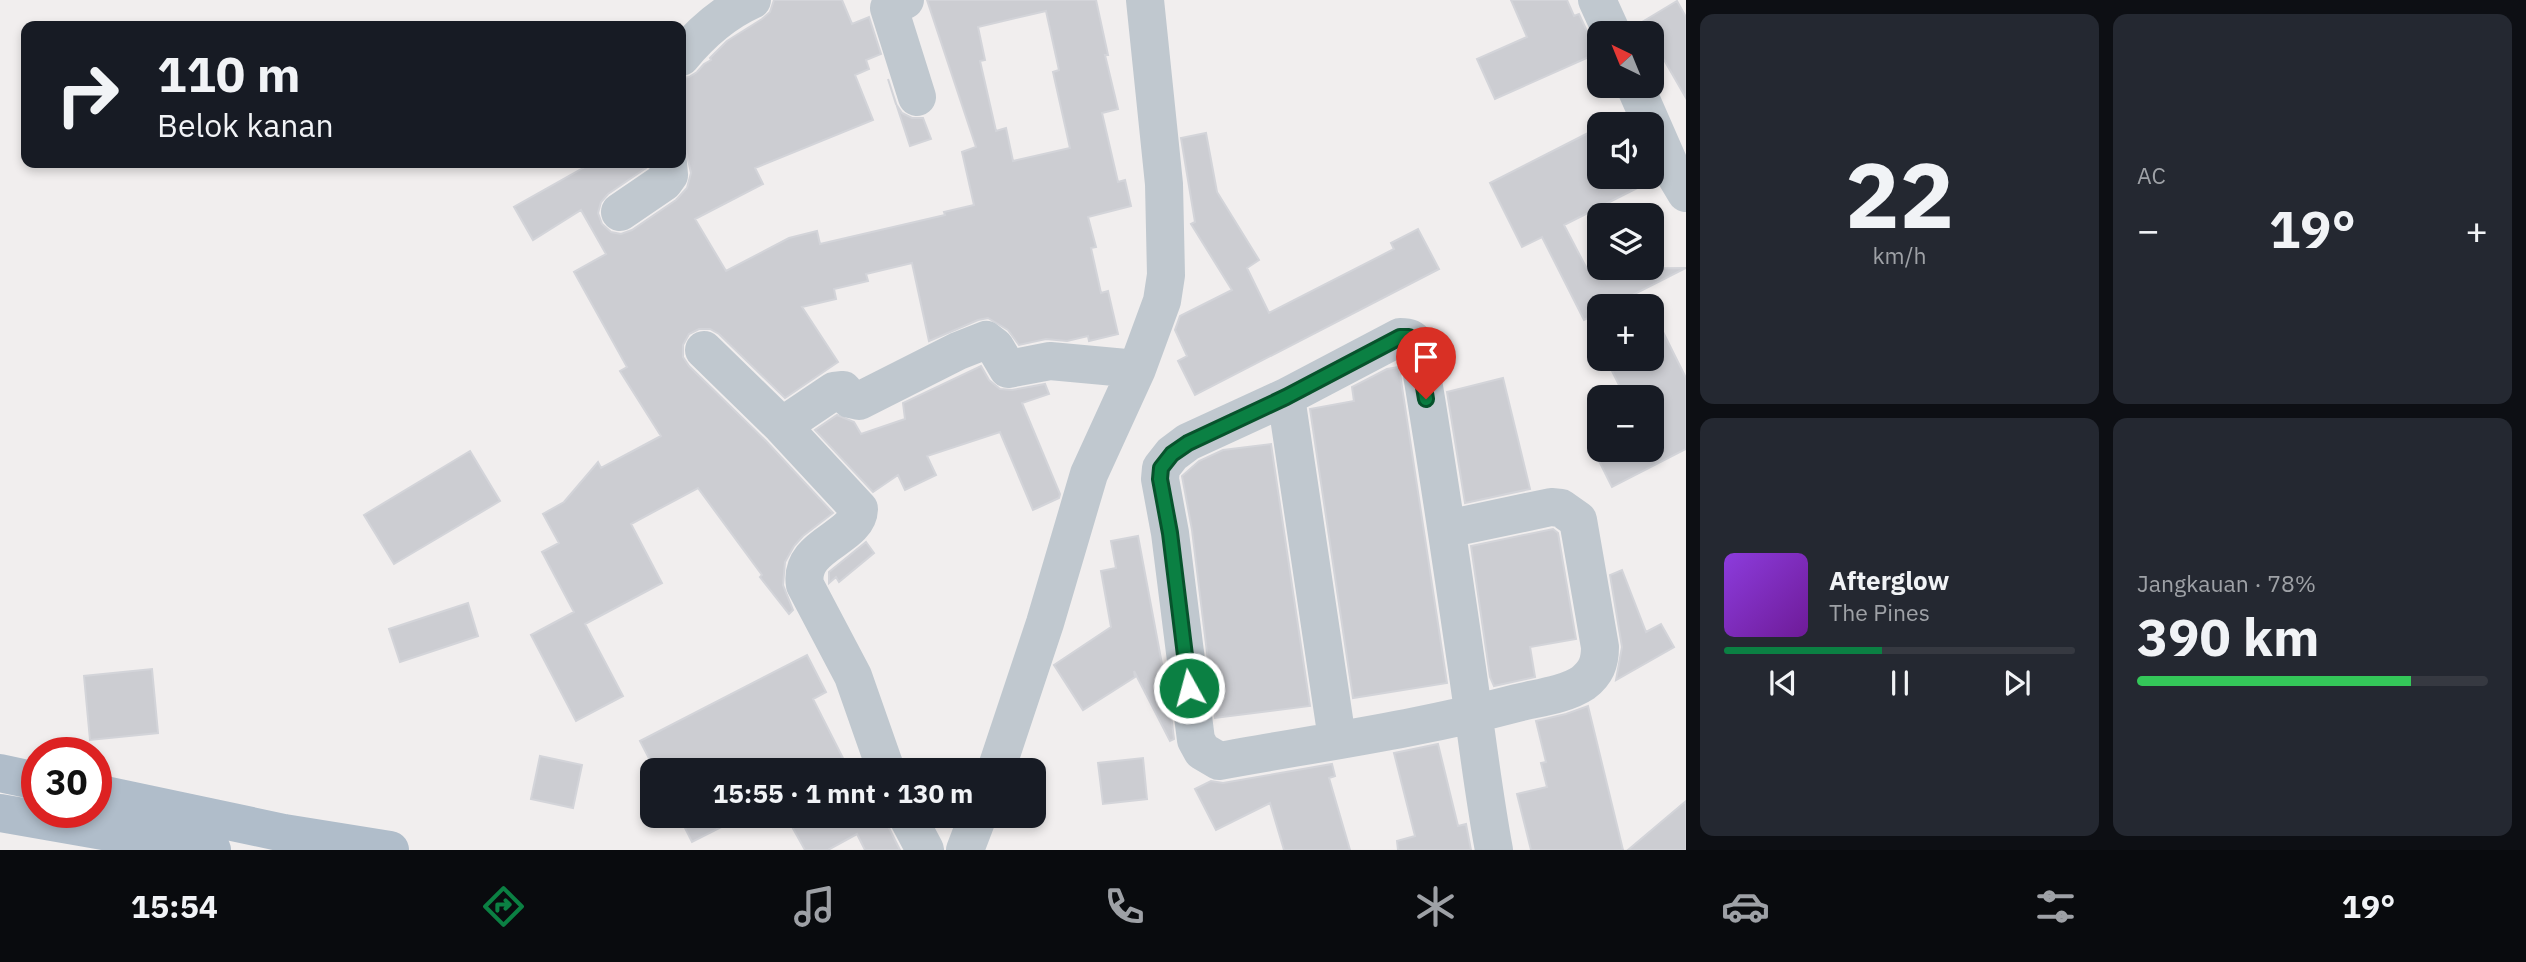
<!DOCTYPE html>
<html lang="id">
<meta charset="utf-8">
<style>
:root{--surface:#171b24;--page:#242831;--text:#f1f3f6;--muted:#9ea1a6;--line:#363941;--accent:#0b8043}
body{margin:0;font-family:"IBM Plex Sans",sans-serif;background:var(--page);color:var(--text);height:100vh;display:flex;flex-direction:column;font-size:26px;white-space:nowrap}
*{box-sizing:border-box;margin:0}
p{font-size:23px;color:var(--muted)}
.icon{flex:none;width:38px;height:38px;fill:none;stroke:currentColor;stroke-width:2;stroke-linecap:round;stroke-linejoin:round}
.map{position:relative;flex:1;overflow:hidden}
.sheet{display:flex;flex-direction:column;gap:14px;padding:14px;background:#0d0f14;width:840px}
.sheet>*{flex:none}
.guide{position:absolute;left:21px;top:21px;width:665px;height:147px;border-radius:14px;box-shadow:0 4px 10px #0003;background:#171b24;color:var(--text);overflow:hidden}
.needle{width:46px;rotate:317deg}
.tools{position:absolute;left:1587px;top:21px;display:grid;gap:14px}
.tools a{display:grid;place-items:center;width:77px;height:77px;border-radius:14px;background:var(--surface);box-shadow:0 4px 10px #0003;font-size:35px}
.speed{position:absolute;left:21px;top:737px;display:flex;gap:14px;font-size:35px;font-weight:700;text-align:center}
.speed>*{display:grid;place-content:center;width:91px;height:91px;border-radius:50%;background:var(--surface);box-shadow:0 4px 10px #0003;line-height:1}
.speed .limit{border:10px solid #d22;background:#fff;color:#111}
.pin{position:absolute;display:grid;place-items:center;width:60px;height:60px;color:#fff;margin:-72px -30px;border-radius:50% 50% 50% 0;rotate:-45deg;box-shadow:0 0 7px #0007}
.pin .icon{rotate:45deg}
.me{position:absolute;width:77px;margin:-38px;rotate:353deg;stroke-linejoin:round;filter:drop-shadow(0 0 5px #0008)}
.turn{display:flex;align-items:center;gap:24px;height:147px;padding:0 21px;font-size:32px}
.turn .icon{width:91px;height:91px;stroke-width:2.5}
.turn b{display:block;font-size:49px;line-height:60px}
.big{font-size:52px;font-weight:700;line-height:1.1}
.sheet .card{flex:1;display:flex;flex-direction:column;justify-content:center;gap:10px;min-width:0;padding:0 24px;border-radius:14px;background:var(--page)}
.sheet .dial{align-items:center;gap:0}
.dial b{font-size:91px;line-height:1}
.song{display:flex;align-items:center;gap:21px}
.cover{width:84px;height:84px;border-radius:10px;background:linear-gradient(135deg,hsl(270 70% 55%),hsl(280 70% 35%))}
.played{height:7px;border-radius:4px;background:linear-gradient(90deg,var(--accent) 45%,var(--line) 45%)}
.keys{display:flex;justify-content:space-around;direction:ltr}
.heat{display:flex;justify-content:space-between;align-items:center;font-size:38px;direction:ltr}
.charge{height:10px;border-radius:5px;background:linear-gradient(90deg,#34c759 78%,var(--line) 0)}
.sheet .tiles{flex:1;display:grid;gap:14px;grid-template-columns:repeat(2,1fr)}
.trip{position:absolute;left:640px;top:758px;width:406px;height:70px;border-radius:14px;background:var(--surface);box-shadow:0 4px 10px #0003;font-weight:700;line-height:70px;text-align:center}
.dock{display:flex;height:112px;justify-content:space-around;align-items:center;background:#090b0e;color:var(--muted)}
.dock .icon{width:49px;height:49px}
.dock .current{color:var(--accent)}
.dock b{font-size:32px;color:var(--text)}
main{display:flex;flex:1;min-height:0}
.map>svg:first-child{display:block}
</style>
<main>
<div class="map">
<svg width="1686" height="850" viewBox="0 0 1686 850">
<rect width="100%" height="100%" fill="#f1eeee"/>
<path fill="#cccdd2" stroke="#d3d4d9" stroke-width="2" fill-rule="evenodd" d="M 774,0 L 842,0 L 852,24 L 869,17 L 881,54 L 866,60 L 869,69 L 855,75 L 873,120 L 755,168 L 763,184 L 695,219 L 726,271 L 789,238 L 817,231 L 820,244 L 945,215 L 944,212 L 974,205 L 962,152 L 976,147 L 927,0 L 1096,0 L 1108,55 L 1105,55 L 1118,109 L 1102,113 L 1118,182 L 1125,180 L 1131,206 L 1088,217 L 1096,247 L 1091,248 L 1101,293 L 1108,291 L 1118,334 L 1089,341 L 1088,336 L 1067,341 L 1046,339 L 1019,345 L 1008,330 L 988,318 L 978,320 L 929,341 L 912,263 L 866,274 L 868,281 L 834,289 L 836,299 L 802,307 L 838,362 L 785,398 L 719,334 L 710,329 L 699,329 L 689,334 L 683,345 L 683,357 L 689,366 L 766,441 L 833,513 L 803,536 L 794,546 L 785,562 L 783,585 L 793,610 L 789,614 L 760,577 L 762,575 L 698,488 L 631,524 L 662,583 L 585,624 L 623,696 L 576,721 L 531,635 L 574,612 L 542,552 L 559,543 L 543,514 L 564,502 L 598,462 L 601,468 L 661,436 L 620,371 L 627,367 L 574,272 L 606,254 L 581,210 L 533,240 L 514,207 L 592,163 L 646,163 L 646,168 L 608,194 L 601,202 L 598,213 L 602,224 L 611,232 L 621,234 L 632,230 L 676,200 L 687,188 L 691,173 L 686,151 L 681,146 L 681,78 L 689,77 L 697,72 L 704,64 L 711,60 L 710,58 L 727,41 L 762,19 L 770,12 ZM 1046,11 L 1059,70 L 1053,72 L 1070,148 L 1013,161 L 1006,128 L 996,131 L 980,61 L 985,60 L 978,27 Z
M 1511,0 L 1567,0 L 1574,16 L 1579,14 L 1592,42 L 1600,52 L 1495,99 L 1477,59 L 1527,37 Z
M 1677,1 L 1686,17 L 1686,98 L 1652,39 L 1652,33 L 1649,33 L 1642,22 Z
M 888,79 L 896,104 L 902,113 L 912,118 L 923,118 L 931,139 L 910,146 Z
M 1600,127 L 1600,177 L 1651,177 L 1653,180 L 1564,225 L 1587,269 L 1686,268 L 1611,306 L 1600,306 L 1600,312 L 1584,320 L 1542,237 L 1522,247 L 1490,183 Z
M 1206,133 L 1217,192 L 1259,260 L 1247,268 L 1269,313 L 1394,249 L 1391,243 L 1418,229 L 1439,269 L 1195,395 L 1178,361 L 1187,356 L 1175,330 L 1180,316 L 1232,290 L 1191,224 L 1195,222 L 1181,138 Z
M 1652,310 L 1686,378 L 1686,449 L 1612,487 L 1598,459 L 1616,450 L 1652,450 L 1652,397 L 1625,397 L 1606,359 L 1652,359 Z
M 981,366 L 989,380 L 1000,389 L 1012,390 L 1045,384 L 1049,394 L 1022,403 L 1060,494 L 1059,498 L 1033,510 L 1000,432 L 927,456 L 936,475 L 905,490 L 898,475 L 873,492 L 815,430 L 837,415 L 854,422 L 861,434 L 905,419 L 903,403 Z
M 1399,367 L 1447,683 L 1353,698 L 1310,409 L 1354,401 L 1352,387 L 1387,369 Z
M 1503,378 L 1530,489 L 1465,503 L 1447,392 Z
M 1271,444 L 1310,706 L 1215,718 L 1192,530 L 1182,476 L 1199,461 L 1223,450 Z
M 470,451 L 500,501 L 394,564 L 364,515 Z
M 1553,529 L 1558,533 L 1576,639 L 1530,647 L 1535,677 L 1494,686 L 1490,677 L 1471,546 Z
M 1138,536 L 1170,707 L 1174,739 L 1170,741 L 1134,671 L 1135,677 L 1083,710 L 1054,665 L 1111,627 L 1101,571 L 1116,568 L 1111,541 Z
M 866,542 L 874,553 L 839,582 L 836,577 L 829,583 L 829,572 Z
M 1622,570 L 1646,632 L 1661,624 L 1674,647 L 1616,680 L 1622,647 L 1610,575 Z
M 468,603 L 478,636 L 400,662 L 389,629 Z
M 807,655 L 826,692 L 813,699 L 849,770 L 655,770 L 640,741 Z
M 152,669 L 158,733 L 90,740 L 84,676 Z
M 1588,706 L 1623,850 L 1531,850 L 1517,794 L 1547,787 L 1541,763 L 1546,762 L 1536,721 L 1566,714 Z
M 1438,744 L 1458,826 L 1466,824 L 1471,850 L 1398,850 L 1397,841 L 1415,836 L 1394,753 Z
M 540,756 L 582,765 L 573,808 L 531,799 Z
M 1143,758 L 1147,799 L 1103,804 L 1098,763 Z
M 1332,764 L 1335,776 L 1329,778 L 1350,850 L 1284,850 L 1270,803 L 1216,830 L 1195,789 L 1211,781 L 1223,783 Z
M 1686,801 L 1686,850 L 1628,850 Z
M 679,816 L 743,816 L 692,842 Z
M 786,816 L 885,816 L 888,826 L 900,850 L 865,850 L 857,834 L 828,850 L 805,850 Z"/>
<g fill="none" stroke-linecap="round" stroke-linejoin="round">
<path stroke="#c0c8cf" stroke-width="38" d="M 905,0 L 889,8 L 917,97
M 1597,0 L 1612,33
M 681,57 C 701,33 723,13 752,0
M 1635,86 L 1671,168 L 1686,193
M 620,212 L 664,182 L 669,175 L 668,163
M 704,350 L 782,426 L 859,509 C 858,539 798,544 805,585 L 853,676 L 886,770
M 1286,397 L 1337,739
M 782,426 L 834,391 L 843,390 L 850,399 L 859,401 L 958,351 L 986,340 L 995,347 L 1008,369 L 1050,361 L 1137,369
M 1447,529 L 1551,507 L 1561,508 L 1578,520 L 1600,647 C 1600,663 1596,673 1583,683 C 1565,695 1537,698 1517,703 C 1419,729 1318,743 1219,761 L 1202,751 L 1196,740 L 1170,533 L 1160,479 L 1161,468 L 1172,454 L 1188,442 L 1286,397 L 1400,337 C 1409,337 1412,338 1417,345 C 1435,449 1450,552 1465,655 C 1475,720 1482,786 1494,850
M 996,770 L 1045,623 L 1089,474 L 1137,369 L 1162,301 L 1166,275 L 1164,184 L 1145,0
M 907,816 L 925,850
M 965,850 L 978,816"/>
<path stroke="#b0bdca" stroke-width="38" d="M 0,773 L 37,781
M 96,793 L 284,833 L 390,850
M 0,813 L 212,850"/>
</g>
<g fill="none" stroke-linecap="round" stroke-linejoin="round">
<defs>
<path id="route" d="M 1189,688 L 1170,533 L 1160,479 L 1161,468 L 1172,454 L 1188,443 L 1286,397 L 1400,337 L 1409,337 L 1417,345 L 1426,399"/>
</defs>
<use href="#route" stroke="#07532c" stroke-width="18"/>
<use href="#route" stroke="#0b8043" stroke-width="12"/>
</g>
</svg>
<div class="tools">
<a><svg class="needle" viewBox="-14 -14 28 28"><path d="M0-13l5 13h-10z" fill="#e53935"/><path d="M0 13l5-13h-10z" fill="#9ea1a6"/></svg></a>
<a><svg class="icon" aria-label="sound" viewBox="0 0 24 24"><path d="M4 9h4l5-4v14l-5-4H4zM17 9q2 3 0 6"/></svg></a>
<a><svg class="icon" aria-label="layers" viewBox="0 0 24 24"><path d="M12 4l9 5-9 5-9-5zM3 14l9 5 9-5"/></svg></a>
<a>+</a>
<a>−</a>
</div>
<div class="speed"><div class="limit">30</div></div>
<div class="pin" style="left:1426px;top:399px;background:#d93025"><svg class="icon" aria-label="arrive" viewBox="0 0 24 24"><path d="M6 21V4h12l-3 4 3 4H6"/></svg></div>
<svg class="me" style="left:1189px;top:688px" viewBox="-20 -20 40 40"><circle r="17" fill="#0b8043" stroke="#fff" stroke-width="3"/><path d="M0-11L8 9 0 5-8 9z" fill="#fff"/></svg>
<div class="trip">15:55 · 1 mnt · 130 m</div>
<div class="guide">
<div class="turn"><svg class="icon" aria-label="right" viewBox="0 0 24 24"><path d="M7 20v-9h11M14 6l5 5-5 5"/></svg><div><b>110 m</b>Belok kanan</div></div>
</div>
</div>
<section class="sheet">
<div class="tiles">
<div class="card dial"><b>22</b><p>km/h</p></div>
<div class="card"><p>AC</p>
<div class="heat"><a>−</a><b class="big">19°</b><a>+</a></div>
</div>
<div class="card">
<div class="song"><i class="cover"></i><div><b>Afterglow</b><p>The Pines</p></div></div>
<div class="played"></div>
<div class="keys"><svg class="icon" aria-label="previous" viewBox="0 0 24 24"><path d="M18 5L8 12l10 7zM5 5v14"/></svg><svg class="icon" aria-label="pause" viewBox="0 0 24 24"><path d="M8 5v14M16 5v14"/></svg><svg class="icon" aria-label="next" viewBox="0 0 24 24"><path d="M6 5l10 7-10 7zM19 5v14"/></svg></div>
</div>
<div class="card"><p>Jangkauan · 78%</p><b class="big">390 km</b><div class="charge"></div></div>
</div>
</section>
</main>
<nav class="dock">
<b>15:54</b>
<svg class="icon current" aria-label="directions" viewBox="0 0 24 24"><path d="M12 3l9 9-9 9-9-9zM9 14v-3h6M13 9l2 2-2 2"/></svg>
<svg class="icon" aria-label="music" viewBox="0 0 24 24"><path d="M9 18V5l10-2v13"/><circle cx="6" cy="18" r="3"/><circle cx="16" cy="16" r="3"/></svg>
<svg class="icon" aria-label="phone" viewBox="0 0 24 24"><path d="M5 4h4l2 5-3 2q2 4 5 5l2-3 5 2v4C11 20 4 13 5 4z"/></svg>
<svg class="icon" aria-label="climate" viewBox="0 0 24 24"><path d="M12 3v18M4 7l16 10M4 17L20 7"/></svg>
<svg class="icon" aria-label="car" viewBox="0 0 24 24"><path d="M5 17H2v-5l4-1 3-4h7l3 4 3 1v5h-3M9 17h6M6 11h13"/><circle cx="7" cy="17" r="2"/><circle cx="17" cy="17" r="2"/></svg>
<svg class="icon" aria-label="filters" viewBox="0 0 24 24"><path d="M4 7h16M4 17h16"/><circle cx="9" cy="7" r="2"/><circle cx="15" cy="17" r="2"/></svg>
<b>19°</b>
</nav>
